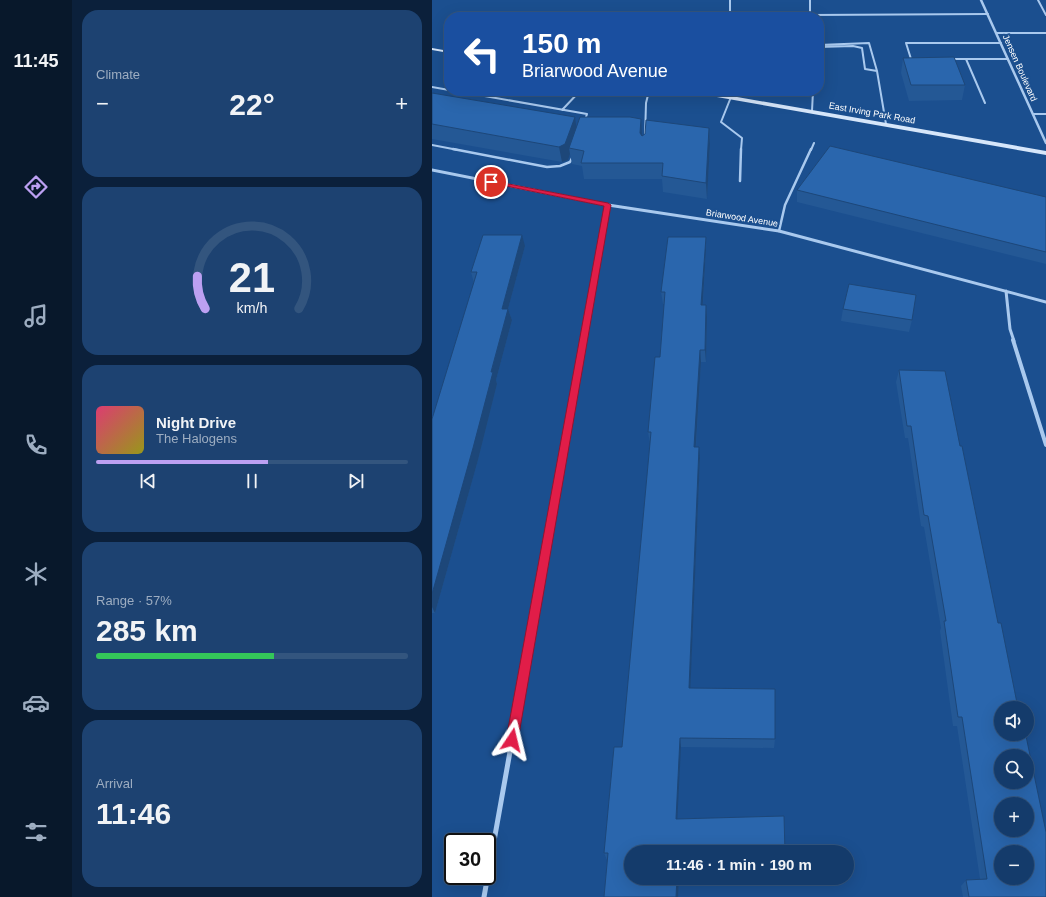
<!DOCTYPE html>
<meta charset="utf-8">
<style>
:root{--surface:#143b6b;--page:#1d4271;--text:#f1f3f6;--muted:#9dadc1;--line:#33557e;--accent:#bca0f2}
body{margin:0;font-family:Arial,sans-serif;background:var(--page);color:var(--text);height:100vh;display:flex;flex-direction:column;font-size:15px;white-space:nowrap}
*{box-sizing:border-box;margin:0}
p{font-size:13px;color:var(--muted)}
.icon{flex:none;width:22px;height:22px;fill:none;stroke:currentColor;stroke-width:2;stroke-linecap:round;stroke-linejoin:round}
.map{position:relative;flex:1;overflow:hidden}
.sheet{display:flex;flex-direction:column;gap:10px;padding:10px;background:#0b203b;width:360px}
.sheet>*{flex:none}
.guide{position:absolute;left:12px;top:12px;width:380px;height:84px;border-radius:16px;box-shadow:0 4px 16px #0002,0 0 0 1px var(--line);background:#1a4fa0;color:#fff;overflow:hidden}
.buttons{position:absolute;left:562px;top:701px;display:grid;gap:8px}
.buttons a{display:grid;place-items:center;width:40px;height:40px;border-radius:50%;background:var(--surface);box-shadow:0 4px 16px #0002,0 0 0 1px var(--line);font-size:20px}
.speed{position:absolute;left:12px;top:833px;display:flex;gap:8px;font-size:20px;font-weight:700;text-align:center}
.speed>*{display:grid;place-content:center;width:52px;height:52px;border-radius:50%;background:var(--surface);box-shadow:0 4px 16px #0002,0 0 0 1px var(--line);line-height:1}
.speed .limit{border:2px solid #111;border-radius:6px;background:#fff;color:#111}
.pin{position:absolute;display:grid;place-items:center;width:34px;height:34px;color:#fff;margin:-17px;border:2px solid #fff;border-radius:50%;box-shadow:0 1px 4px #0007}
.me{position:absolute;width:44px;margin:-22px;rotate:10deg;stroke-linejoin:round;filter:drop-shadow(0 0 3px #0008)}
.turn{display:flex;align-items:center;gap:14px;height:84px;padding:0 12px;font-size:18px}
.turn .icon{width:52px;height:52px;stroke-width:2.5}
.turn b{display:block;font-size:28px;line-height:34px}
.big{font-size:30px;font-weight:700;line-height:1.1}
.sheet .card{flex:1;display:flex;flex-direction:column;justify-content:center;gap:6px;min-width:0;padding:0 14px;border-radius:16px;background:var(--page)}
.sheet .dial{align-items:center;gap:0}
.dial svg{height:104px;overflow:visible;fill:none;stroke:var(--line);stroke-width:7;stroke-linecap:round;text-anchor:middle}
.dial text{fill:var(--text);stroke:none}
.song{display:flex;align-items:center;gap:12px}
.cover{width:48px;height:48px;border-radius:6px;background:linear-gradient(135deg,hsl(340 70% 55%),hsl(60 70% 35%))}
.played{height:4px;border-radius:2px;background:linear-gradient(90deg,var(--accent) 55%,var(--line) 55%)}
.keys{display:flex;justify-content:space-around;direction:ltr}
.heat{display:flex;justify-content:space-between;align-items:center;font-size:22px;direction:ltr}
.charge{height:6px;border-radius:3px;background:linear-gradient(90deg,#34c759 57%,var(--line) 0)}
.trip{position:absolute;left:192px;top:845px;width:230px;height:40px;border-radius:20px;background:var(--surface);box-shadow:0 4px 16px #0002,0 0 0 1px var(--line);font-weight:700;line-height:40px;text-align:center}
main{display:flex;flex:1;min-height:0}
.tab-bar{display:flex;flex-direction:column;width:72px;justify-content:space-around;align-items:center;background:#08182b;color:var(--muted)}
.tab-bar .icon{width:28px;height:28px}
.tab-bar .on{color:var(--accent)}
.tab-bar b{font-size:18px;color:var(--text)}
.map>svg:first-child{display:block}
</style>
<main>
<nav class="tab-bar">
<b>11:45</b>
<svg class="icon on" aria-label="directions" viewBox="0 0 24 24"><path d="M12 3l9 9-9 9-9-9zM9 14v-3h6M13 9l2 2-2 2"/></svg>
<svg class="icon" aria-label="music" viewBox="0 0 24 24"><path d="M9 18V5l10-2v13"/><circle cx="6" cy="18" r="3"/><circle cx="16" cy="16" r="3"/></svg>
<svg class="icon" aria-label="phone" viewBox="0 0 24 24"><path d="M5 4h4l2 5-3 2q2 4 5 5l2-3 5 2v4C11 20 4 13 5 4z"/></svg>
<svg class="icon" aria-label="climate" viewBox="0 0 24 24"><path d="M12 3v18M4 7l16 10M4 17L20 7"/></svg>
<svg class="icon" aria-label="car" viewBox="0 0 24 24"><path d="M5 17H2v-5l4-1 3-4h7l3 4 3 1v5h-3M9 17h6M6 11h13"/><circle cx="7" cy="17" r="2"/><circle cx="17" cy="17" r="2"/></svg>
<svg class="icon" aria-label="filters" viewBox="0 0 24 24"><path d="M4 7h16M4 17h16"/><circle cx="9" cy="7" r="2"/><circle cx="15" cy="17" r="2"/></svg>
</nav>
<section class="sheet">
<div class="card"><p>Climate</p>
<div class="heat"><a>−</a><b class="big">22°</b><a>+</a></div>
</div>
<div class="card dial"><svg viewBox="0 0 100 80">
<path d="M14 69A42 42 0 1 1 86 69"/>
<path d="M14 69A42 42 0 0 1 8 44" stroke="#bca0f2"/>
<text x="50" y="56" font-size="32" font-weight="700">21</text>
<text x="50" y="72" font-size="11">km/h</text>
</svg></div>
<div class="card">
<div class="song"><i class="cover"></i><div><b>Night Drive</b><p>The Halogens</p></div></div>
<div class="played"></div>
<div class="keys"><svg class="icon" aria-label="previous" viewBox="0 0 24 24"><path d="M18 5L8 12l10 7zM5 5v14"/></svg><svg class="icon" aria-label="pause" viewBox="0 0 24 24"><path d="M8 5v14M16 5v14"/></svg><svg class="icon" aria-label="next" viewBox="0 0 24 24"><path d="M6 5l10 7-10 7zM19 5v14"/></svg></div>
</div>
<div class="card"><p>Range · 57%</p><b class="big">285 km</b><div class="charge"></div></div>
<div class="card"><p>Arrival</p><b class="big">11:46</b></div>
</section>
<div class="map">
<svg width="614" height="897" viewBox="0 0 614 897">
<rect width="100%" height="100%" fill="#1b4f8f"/>
<g fill="none" stroke-linecap="round" stroke-linejoin="round">
<path stroke="#a9c9ee" stroke-width="2" d="M 298,0 L 298,17
M 378,0 L 378,15 L 556,14
M 606,0 L 614,15
M 564,33 L 614,33
M 387,45 L 437,43 L 445,71 L 454,124
M 479,59 L 474,43 L 569,43
M 519,59 L 576,59
M 534,59 L 553,103
M 387,78 L 390,77 L 387,47 L 421,46 L 430,48 L 433,69 L 445,71
M 0,87 L 17,90
M 24,91 L 155,114 L 153,120
M 299,91 L 299,97 L 289,122 L 310,138 L 309,150
M 130,110 L 148,91
M 380,111 L 381,91
M 601,114 L 614,114
M 213,137 L 214,103 L 217,91
M 0,145 L 26,150
M 379,150 L 382,143"/>
<path stroke="#a9c9ee" stroke-width="2.5" d="M 21,149 L 115,167 L 128,166 L 138,162 L 140,158
M 308,181 L 309,149
M 347,231 L 353,205 L 379,149"/>
<path stroke="#a9c9ee" stroke-width="2.5" d="M 549,0 L 614,143"/>
<path stroke="#a9c9ee" stroke-width="3" d="M 0,170 L 176,205 L 347,231 L 614,302
M 574,291 L 578,329 L 582,341
M 152,341 L 176,205"/>
<path stroke="#a9c9ee" stroke-width="4" d="M 581,340 L 614,445
M 108,585 L 152,340"/>
<path stroke="#a9c9ee" stroke-width="5" d="M 52,897 L 108,584"/>
<path fill="#d6e6fa" fill-rule="evenodd" d="M 0,48 L 17,51 L 17,53 L 0,50 Z
M 259,91 L 271,91 L 614,151 L 614,155 L 262,93 Z"/>
</g>
<path fill="#245895" d="M 471,58 L 533,85 L 530,100 L 477,101 L 469,73 Z
M 0,93 L 145,128 L 210,136 L 277,128 L 278,144 L 275,199 L 231,192 L 230,179 L 152,179 L 150,166 L 140,164 L 138,154 L 136,160 L 130,162 L 0,139 Z
M 365,190 L 614,197 L 614,264 L 365,202 Z
M 274,237 L 274,249 L 271,305 L 274,305 L 275,317 L 274,362 L 269,362 L 264,447 L 268,458 L 258,688 L 343,739 L 342,748 L 249,747 L 199,878 L 352,878 L 247,881 L 246,897 L 172,897 L 175,860 L 172,853 L 190,747 L 218,444 L 216,432 L 228,357 L 232,304 L 231,304 L 229,292 Z
M 93,246 L 76,309 L 80,320 L 64,380 L 65,384 L 46,460 L 3,613 L 0,613 L 0,419 L 42,283 L 39,272 Z
M 411,309 L 480,320 L 477,332 L 409,321 Z
M 467,370 L 614,897 L 531,897 L 529,886 L 534,880 L 548,879 L 525,726 L 521,726 L 508,631 L 509,628 L 492,527 L 489,526 L 476,438 L 473,438 L 464,382 Z"/>
<path fill="#1d4779" d="M 143,117 L 145,133 L 137,148 L 138,154 L 136,160 L 130,162 L 127,147 Z
M 209,119 L 210,134 L 210,149 L 208,133 Z
M 277,128 L 278,144 L 275,199 L 274,183 Z
M 90,235 L 93,246 L 73,320 L 70,309 Z
M 274,237 L 274,249 L 270,317 L 269,305 Z
M 274,305 L 275,317 L 274,362 L 273,350 Z
M 76,309 L 80,320 L 64,380 L 65,384 L 46,460 L 3,613 L 0,607 L 0,594 Z
M 268,350 L 269,362 L 263,458 L 262,447 Z
M 267,447 L 268,458 L 258,697 L 257,688 Z
M 248,738 L 249,747 L 245,826 L 244,819 Z
M 245,878 L 246,878 L 247,881 L 246,897 L 244,897 Z"/>
<path fill="#2a66ad" stroke="#1d4779" fill-rule="evenodd" d="M 522,57 L 533,85 L 479,85 L 471,58 Z
M 0,93 L 143,117 L 133,144 L 127,147 L 0,124 Z
M 148,117 L 198,117 L 209,119 L 208,133 L 210,136 L 213,134 L 214,120 L 277,128 L 274,183 L 230,176 L 231,163 L 149,163 L 152,151 L 137,148 Z
M 398,146 L 614,197 L 614,252 L 365,190 Z
M 51,235 L 90,235 L 70,309 L 76,309 L 59,372 L 61,372 L 41,448 L 0,594 L 0,419 L 45,272 L 39,272 Z
M 236,237 L 274,237 L 269,305 L 274,305 L 273,350 L 268,350 L 262,447 L 267,447 L 257,688 L 343,689 L 343,739 L 248,738 L 244,819 L 352,816 L 353,852 L 199,852 L 199,878 L 245,878 L 244,897 L 172,897 L 176,853 L 172,853 L 182,747 L 190,747 L 219,432 L 216,432 L 223,357 L 228,357 L 233,292 L 229,292 Z
M 417,284 L 484,295 L 480,320 L 411,309 Z
M 467,370 L 513,371 L 528,446 L 530,446 L 566,623 L 569,623 L 586,708 L 569,708 L 569,734 L 591,734 L 591,736 L 594,736 L 614,832 L 614,897 L 537,897 L 534,880 L 555,879 L 530,717 L 526,717 L 512,621 L 514,621 L 496,516 L 492,515 L 479,426 L 475,426 ZM 569,756 L 595,756 L 595,782 L 569,782 ZM 569,804 L 595,804 L 595,830 L 569,830 ZM 569,852 L 595,852 L 595,878 L 569,878 Z"/>
<path fill="#e11d48" stroke="#92132f" d="M 56,180 L 176,203 L 179,205 L 86,740 L 84,744 L 80,746 L 76,744 L 74,740 L 172,206 L 59,183 L 56,183 Z"/>
<g text-anchor="middle" dominant-baseline="central" stroke-width="4" stroke-linejoin="round" paint-order="stroke">
<g font-size="9" fill="#fff" stroke="#1b4f8f">
<text transform="translate(588 68) rotate(66)">Jensen Boulevard</text>
<text transform="translate(440 113) rotate(10)">East Irving Park Road</text>
<text transform="translate(310 218) rotate(9)">Briarwood Avenue</text>
</g>
</g>
</svg>
<div class="buttons">
<a><svg class="icon" aria-label="sound" viewBox="0 0 24 24"><path d="M4 9h4l5-4v14l-5-4H4zM17 9q2 3 0 6"/></svg></a>
<a><svg class="icon" aria-label="search" viewBox="0 0 24 24"><circle cx="10" cy="10" r="6"/><path d="M15 15l6 6"/></svg></a>
<a>+</a>
<a>−</a>
</div>
<div class="speed"><div class="limit">30</div></div>
<div class="pin" style="left:59px;top:182px;background:#d93025"><svg class="icon" aria-label="arrive" viewBox="0 0 24 24"><path d="M6 21V4h12l-3 4 3 4H6"/></svg></div>
<svg class="me" style="left:80px;top:740px" viewBox="-20 -20 40 40"><path d="M0-17L14 15 0 8-14 15z" fill="#e11d48" stroke="#fff" stroke-width="4"/></svg>
<div class="trip">11:46 · 1 min · 190 m</div>
<div class="guide">
<div class="turn"><svg class="icon" aria-label="left" viewBox="0 0 24 24"><path d="M17 20v-9H6M10 6l-5 5 5 5"/></svg><div><b>150 m</b>Briarwood Avenue</div></div>
</div>
</div>
</main>
